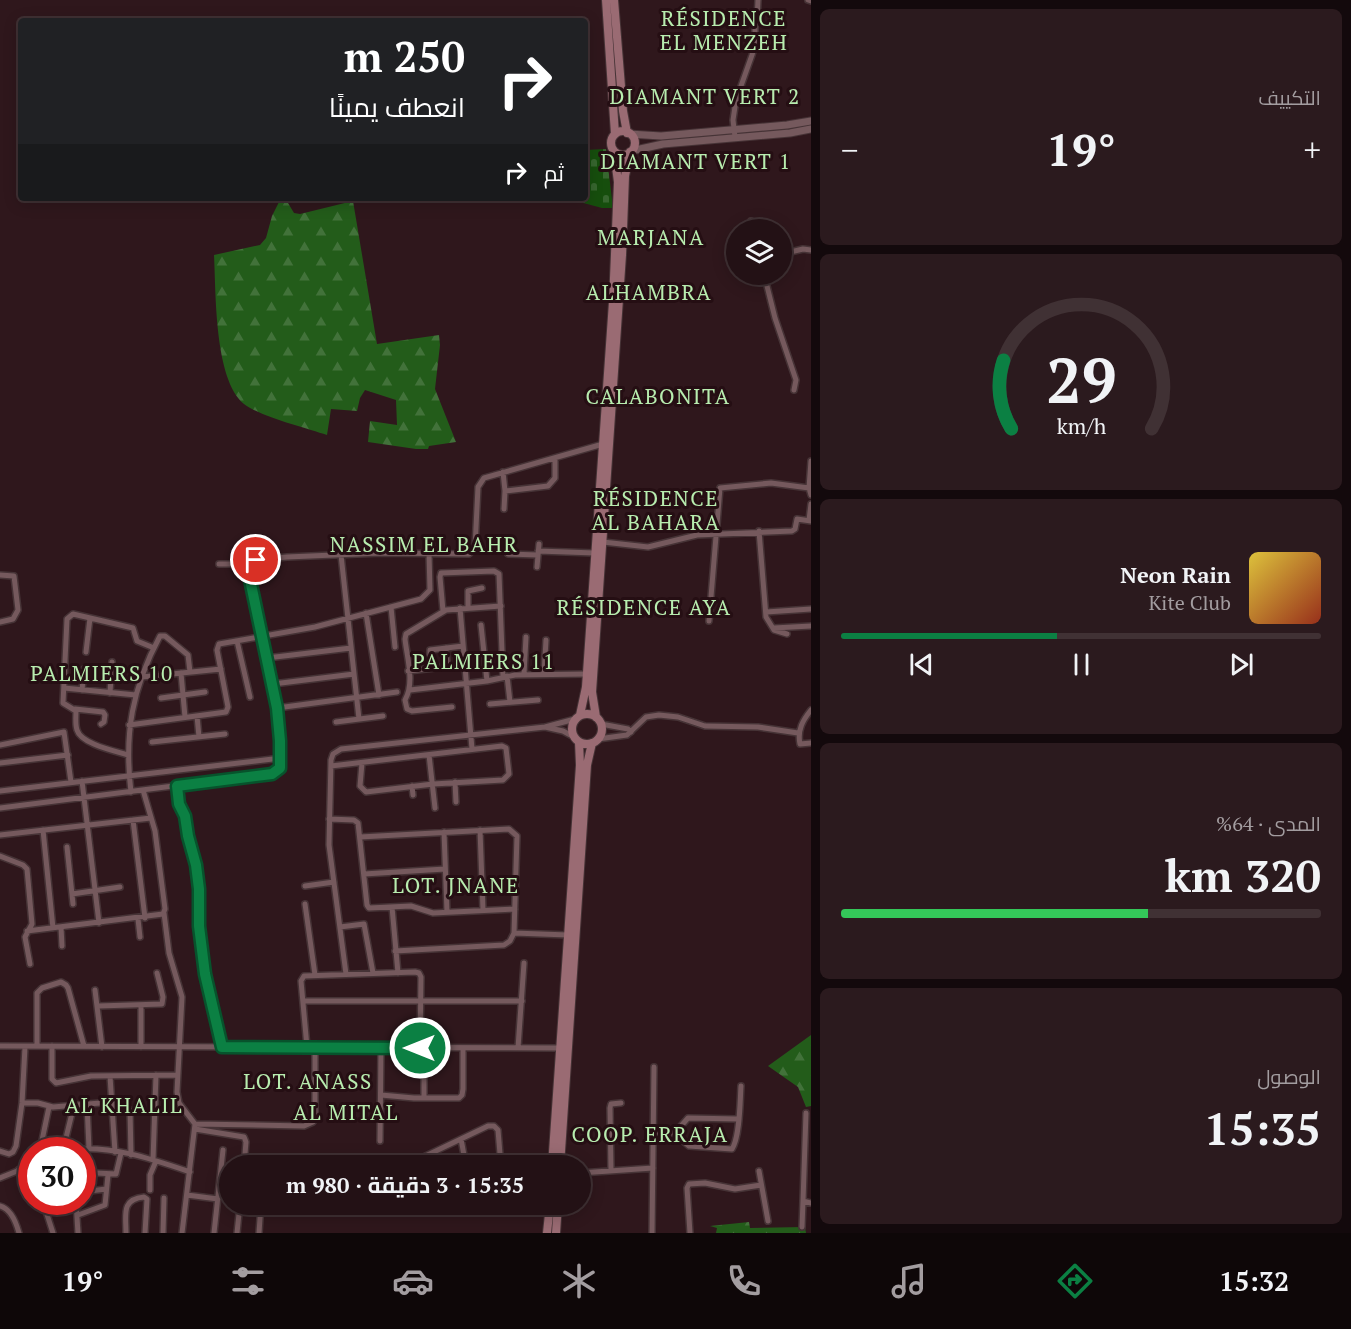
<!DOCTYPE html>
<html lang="ar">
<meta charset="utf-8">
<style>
:root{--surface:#231115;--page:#2b1a1e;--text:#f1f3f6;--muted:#a39da0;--line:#403134;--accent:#0b8043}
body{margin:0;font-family:"PT Serif",Cairo,serif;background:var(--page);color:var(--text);direction:rtl;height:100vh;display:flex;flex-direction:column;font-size:22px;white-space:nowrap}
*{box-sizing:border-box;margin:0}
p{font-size:20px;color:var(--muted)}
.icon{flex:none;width:33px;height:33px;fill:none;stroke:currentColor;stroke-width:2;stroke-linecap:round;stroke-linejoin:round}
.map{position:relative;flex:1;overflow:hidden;direction:ltr}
.drawer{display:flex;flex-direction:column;gap:9px;padding:9px;background:#13090c;width:540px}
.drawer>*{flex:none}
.banner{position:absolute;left:18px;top:18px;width:570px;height:183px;border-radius:6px;box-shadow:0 3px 15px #0003,0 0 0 2px var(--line);direction:rtl;background:#202124;color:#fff;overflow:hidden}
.buttons{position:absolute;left:726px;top:219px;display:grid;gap:12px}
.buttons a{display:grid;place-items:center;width:66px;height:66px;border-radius:50%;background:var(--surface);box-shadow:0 3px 15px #0003,0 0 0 2px var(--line);font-size:30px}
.speed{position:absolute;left:18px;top:1137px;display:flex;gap:12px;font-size:30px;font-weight:700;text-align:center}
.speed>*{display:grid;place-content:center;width:78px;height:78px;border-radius:50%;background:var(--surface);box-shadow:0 3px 15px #0003,0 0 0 2px var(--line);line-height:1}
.speed .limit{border:9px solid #d22;background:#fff;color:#111}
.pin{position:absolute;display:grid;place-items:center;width:51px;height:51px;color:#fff;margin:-26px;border:3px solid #fff;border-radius:50%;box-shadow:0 2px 6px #0007}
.me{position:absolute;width:66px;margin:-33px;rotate:270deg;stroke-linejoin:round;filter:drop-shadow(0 0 4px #0008)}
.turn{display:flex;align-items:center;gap:21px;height:126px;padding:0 24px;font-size:27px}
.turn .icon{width:78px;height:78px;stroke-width:2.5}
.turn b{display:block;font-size:42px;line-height:51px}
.then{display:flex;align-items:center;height:57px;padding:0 24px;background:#0003;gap:12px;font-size:22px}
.big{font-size:45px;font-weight:700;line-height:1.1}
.drawer .card{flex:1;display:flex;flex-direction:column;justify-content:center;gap:9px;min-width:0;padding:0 21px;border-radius:9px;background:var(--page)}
.drawer .dial{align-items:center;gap:0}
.dial svg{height:156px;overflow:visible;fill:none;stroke:var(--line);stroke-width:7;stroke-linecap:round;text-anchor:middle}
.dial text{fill:var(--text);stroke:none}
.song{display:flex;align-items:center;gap:18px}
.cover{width:72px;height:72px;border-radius:9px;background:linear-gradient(135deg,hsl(50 70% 55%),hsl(10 70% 35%))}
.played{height:6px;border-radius:3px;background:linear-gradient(90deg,var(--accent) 45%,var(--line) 45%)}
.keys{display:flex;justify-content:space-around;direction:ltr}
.heat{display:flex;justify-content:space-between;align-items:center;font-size:33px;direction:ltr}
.charge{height:9px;border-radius:4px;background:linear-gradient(90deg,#34c759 64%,var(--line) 0)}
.trip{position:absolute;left:219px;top:1155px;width:372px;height:60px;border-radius:30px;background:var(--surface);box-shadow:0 3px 15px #0003,0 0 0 2px var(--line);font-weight:700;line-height:60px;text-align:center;direction:rtl}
.tab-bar{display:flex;height:96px;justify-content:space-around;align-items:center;background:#0e0708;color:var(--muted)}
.tab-bar .icon{width:42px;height:42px}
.tab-bar .selected{color:var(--accent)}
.tab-bar b{font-size:27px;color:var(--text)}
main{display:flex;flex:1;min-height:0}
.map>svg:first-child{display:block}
</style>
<main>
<section class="drawer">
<div class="card"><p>التكييف</p>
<div class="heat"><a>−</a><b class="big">19°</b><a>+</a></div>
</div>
<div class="card dial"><svg viewBox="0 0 100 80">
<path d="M14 69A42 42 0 1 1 86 69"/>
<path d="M14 69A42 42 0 0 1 10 34" stroke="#0b8043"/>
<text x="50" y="56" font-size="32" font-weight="700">29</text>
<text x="50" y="72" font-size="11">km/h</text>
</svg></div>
<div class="card">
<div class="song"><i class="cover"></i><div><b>Neon Rain</b><p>Kite Club</p></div></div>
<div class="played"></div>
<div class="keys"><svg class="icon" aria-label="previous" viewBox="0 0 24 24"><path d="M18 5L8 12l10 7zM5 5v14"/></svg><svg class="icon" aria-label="pause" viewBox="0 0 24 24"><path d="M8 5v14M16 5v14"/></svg><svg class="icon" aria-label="next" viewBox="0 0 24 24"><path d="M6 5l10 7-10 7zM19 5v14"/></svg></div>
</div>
<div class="card"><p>المدى · 64%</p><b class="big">320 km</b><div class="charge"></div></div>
<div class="card"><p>الوصول</p><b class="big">15:35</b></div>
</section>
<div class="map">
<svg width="811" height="1233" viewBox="0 0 811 1233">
<defs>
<pattern id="forest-firs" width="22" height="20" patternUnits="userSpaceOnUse" patternTransform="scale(1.5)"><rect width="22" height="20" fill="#235c1a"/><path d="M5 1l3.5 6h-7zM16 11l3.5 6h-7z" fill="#42723a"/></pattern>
<pattern id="cemetery-stones" width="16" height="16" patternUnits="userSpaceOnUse" patternTransform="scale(1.5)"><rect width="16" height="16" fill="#164e0d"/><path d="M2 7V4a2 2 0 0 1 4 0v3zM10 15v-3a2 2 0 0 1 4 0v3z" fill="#37662f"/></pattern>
</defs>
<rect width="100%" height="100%" fill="#2f171c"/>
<path fill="url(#forest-firs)" d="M 281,198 L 285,198 L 294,213 L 300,214 L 353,201 L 377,344 L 439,335 L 440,345 L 435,389 L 456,442 L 429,446 L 428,449 L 416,449 L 368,442 L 370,421 L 397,425 L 396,400 L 365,390 L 360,398 L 357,411 L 331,409 L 327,435 C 306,428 259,416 244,404 C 214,379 216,292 214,255 L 260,245 L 266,238 L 272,216 Z
M 811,1035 L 811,1106 L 806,1107 L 798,1087 L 768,1066 Z
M 749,1222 L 750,1228 L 805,1227 L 806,1233 L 716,1233 L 717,1228 L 710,1226 Z"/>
<path fill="url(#cemetery-stones)" d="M 606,149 L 613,208 L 602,208 L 565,198 L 585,198 L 585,150 Z"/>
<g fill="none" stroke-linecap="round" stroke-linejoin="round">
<defs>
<path id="minor" d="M 808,0 L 811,1
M 735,137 L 733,120 L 736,100 L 752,55 L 755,44 L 755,24 L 757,21 L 758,0
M 751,221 L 751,230
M 782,254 L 803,249 L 811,250
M 764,274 L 775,318 L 796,380 L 794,390
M 811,461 L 809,488 L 811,495
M 503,472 L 505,491 L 504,509
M 505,491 L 548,486 L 555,478 L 555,458
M 809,520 L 811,504
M 759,531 L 766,617 L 774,630 L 787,634
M 603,542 L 648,547 L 697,535 L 792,531 L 795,529 L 797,519 L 811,521
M 538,551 L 595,553
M 508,554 L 538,555
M 341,555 L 359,719
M 219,564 L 249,564
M 537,567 L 539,544
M 0,575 L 14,576 L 18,610 L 13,619 L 0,622
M 391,607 L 395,647
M 460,608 L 472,749
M 468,608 L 468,591 L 482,588
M 443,611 L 440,577 L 441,573 L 494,571 L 499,574 L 503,677
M 766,612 L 811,609
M 366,613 L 379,695
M 709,621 L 720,488 L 771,483 L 809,488
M 481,625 L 487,681
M 774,628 L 811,626
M 237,641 L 250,697
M 86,652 L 90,618
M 267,658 L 351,648
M 430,668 L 430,650 L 463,646
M 408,671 L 444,667 L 447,662 L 446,648
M 181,673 L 185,717
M 524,674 L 526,637
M 544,674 L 546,640
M 507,676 L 510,702
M 142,677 L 221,669
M 273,684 L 354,674
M 64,688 L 136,695
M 82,690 L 84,669
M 410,690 L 487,681 L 515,675 L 587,674
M 110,693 L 112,662
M 161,698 L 205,692
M 490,704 L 538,700
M 452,707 L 412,711 L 407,709 L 405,700 C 415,683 407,658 405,639 L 406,634 L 446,610 L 501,606
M 277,708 L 397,692
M 75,709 L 103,712 L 105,715 L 104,722 L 101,724
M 811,710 C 803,720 797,730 800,744 L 811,743
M 197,716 L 199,737
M 336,722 L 383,716
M 601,724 L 628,729 L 631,732
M 129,725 L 226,712 L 228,707 L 217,650 L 219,644 L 315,627 L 421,599 L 430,590 L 429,554
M 545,727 L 563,731 L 574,737
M 598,739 L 627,735 L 646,717 L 659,715 L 678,717 L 705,726 L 758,727 L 798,733
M 152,742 L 225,734
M 0,745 L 64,732 L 71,782
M 128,755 C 115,751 81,744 77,730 C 75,724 76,717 76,711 L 63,703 L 67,619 L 73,614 L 133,628 L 137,641 L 154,648
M 429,755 L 435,808
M 0,763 L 68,755
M 331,766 L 502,746 L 506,748 L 509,774 L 503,780 L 433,784 L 366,792 L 360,786 L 362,763
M 82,781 L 99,923
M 455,782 L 456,802
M 177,786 L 179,803 L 185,816 L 188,836 L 196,865 L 199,926 L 205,974 L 222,1047
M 412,786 L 413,795
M 0,791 L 281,758
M 131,792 C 124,734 132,688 160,636 L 165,636 L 188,655 L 190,672
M 0,808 L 275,773 C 295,756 255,600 248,570 L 249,564 L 256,560 L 287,557 L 381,553 L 469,554 L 475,548 L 478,487 L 484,478 L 603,444
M 329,819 L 354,820 L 358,823 L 367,905 L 369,908 L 411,906 L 433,913 L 515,909
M 133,820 L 145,918
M 43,830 L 53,928
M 480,830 L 483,910
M 444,832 L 447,912
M 0,835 L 151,818
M 360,837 L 509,829 L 517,836 L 514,933 L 510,941 L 504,945 L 395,951
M 67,847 L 73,904
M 0,856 L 23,865 L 27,869 L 32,924 L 25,937 L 30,964
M 364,874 L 445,869
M 305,886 L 334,882
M 72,894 L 120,887
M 305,904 L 315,975
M 392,907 L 398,973
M 164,913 L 169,953 L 182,997 L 177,1092 L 179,1103 L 195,1124 L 304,1126 L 313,1122 L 315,1117 L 315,1047
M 138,919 L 140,937
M 61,927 L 62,946
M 340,927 L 364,924 L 373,973
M 27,931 L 163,914 L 165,909 L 155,831 L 143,790
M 514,933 L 568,935
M 346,974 L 329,845 L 331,760 L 333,754 L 341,749 L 545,727 L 575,719
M 95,990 L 102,1047
M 303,1001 L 522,1001
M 141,1005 L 141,1047
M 98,1006 L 162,1004 L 163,997 L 157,973
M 0,1046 L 559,1048
M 37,1046 L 37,993 L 42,988 L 61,982 L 66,985 L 68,988 L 84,1046
M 52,1046 L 52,1079 L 56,1083 L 91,1076 L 177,1075
M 307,1047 L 301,981 L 304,976 L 415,972 L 419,973 L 421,977 L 420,1048
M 424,1048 L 424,1097
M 518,1048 L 524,963
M 110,1076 L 115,1152
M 381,1095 L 414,1098 L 459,1098 L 462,1095 L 463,1089 L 463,1048
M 22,1103 L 38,1103 L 53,1107 L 112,1102
M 87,1104 L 89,1149
M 130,1110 L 131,1155
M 806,1113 L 803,1201 L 811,1203
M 738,1119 L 688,1118 L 681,1126 L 678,1133 L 683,1141 L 689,1146 L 732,1149 C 740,1137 740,1101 741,1086
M 195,1129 L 244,1137 L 246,1142 L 244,1166
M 653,1132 L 678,1133
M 461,1139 L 466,1166
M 380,1141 L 381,1048
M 40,1150 L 49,1107
M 63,1150 L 74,1105
M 68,1150 C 109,1144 152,1159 190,1172
M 0,1151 L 9,1154 L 13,1152 L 16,1146 L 22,1103 L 25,1047
M 153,1160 L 156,1075
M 417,1160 L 488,1126 L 494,1126 L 498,1130 L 501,1166
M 417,1160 L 421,1162 L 452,1166
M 18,1170 L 25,1177 L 32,1179
M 611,1170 L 610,1108 L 611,1104 L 621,1103
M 759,1171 L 768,1221
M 96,1173 L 116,1174 L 121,1153
M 580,1173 L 653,1168
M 0,1178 L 32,1165
M 150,1190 L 150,1175 L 156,1161
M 82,1192 L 106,1189
M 187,1195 L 218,1199
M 43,1202 L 53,1233
M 76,1202 L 78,1233
M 44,1205 L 60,1202
M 0,1206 C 11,1209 16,1222 19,1233
M 78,1215 L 105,1205 L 108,1175
M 802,1227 L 803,1201
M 126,1233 C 126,1215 121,1199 144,1197 L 147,1199 L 145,1233
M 163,1233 L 164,1198
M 182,1233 L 195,1124
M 214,1233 L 223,1150
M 237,1233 L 240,1204
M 259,1233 L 261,1204
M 652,1233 L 654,1067
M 690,1233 L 687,1188 L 689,1184 L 705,1183 L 735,1189 L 761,1185"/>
<path id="tertiary" d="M 629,134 L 661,136 L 787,125 L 811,121
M 631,151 L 663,144 L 790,133 L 811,129"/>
<path id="secondary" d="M 606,0 L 615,134
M 614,0 L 623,111 L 627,133
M611 143a12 12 0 1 1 24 0a12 12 0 1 1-24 0Z
M572 729a15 15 0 1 1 30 0a15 15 0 1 1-30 0Z
M 580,715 L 586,687 L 613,302 L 618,182 L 614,152
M 596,717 L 592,692 L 622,255 L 625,176 L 630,152
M 552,1166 L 580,765 L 579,742
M 560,1166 L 587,765 L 592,743
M 547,1233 L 550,1204
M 556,1233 L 558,1204"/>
</defs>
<use href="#minor" stroke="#463336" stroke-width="8"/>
<use href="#tertiary" stroke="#463336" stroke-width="9"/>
<use href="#secondary" stroke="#463336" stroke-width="10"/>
<use href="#minor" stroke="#75595d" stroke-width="5"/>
<use href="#tertiary" stroke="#75595d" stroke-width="7"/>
<use href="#secondary" stroke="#9a6b73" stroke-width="8"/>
</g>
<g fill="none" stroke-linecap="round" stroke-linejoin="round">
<defs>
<path id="route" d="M 256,560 L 249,564 L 248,570 L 277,708 L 280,741 L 280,768 L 272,774 L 177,786 L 179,804 L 185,816 L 188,836 L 196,865 L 199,889 L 199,926 L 205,974 L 222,1047 L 420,1048"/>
</defs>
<use href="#route" stroke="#07532c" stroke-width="15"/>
<use href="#route" stroke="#0b8043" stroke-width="10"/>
</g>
<g text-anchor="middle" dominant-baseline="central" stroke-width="6" stroke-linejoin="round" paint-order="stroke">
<g font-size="21" letter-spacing="1.5" fill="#b8edaf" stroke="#250e13">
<text x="724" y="18">RÉSIDENCE<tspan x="724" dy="24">EL MENZEH</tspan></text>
<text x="705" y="96">DIAMANT VERT 2</text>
<text x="696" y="161">DIAMANT VERT 1</text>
<text x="651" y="237">MARJANA</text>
<text x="649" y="292">ALHAMBRA</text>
<text x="658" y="396">CALABONITA</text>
<text x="656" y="498">RÉSIDENCE<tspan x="656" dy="24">AL BAHARA</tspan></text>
<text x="424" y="544">NASSIM EL BAHR</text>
<text x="644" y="607">RÉSIDENCE AYA</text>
<text x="484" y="661">PALMIERS 11</text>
<text x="102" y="673">PALMIERS 10</text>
<text x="456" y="885">LOT. JNANE</text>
<text x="308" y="1081">LOT. ANASS</text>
<text x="124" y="1105">AL KHALIL</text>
<text x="346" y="1112">AL MITAL</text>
<text x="650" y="1134">COOP. ERRAJA</text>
</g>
</g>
</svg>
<div class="buttons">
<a><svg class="icon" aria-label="layers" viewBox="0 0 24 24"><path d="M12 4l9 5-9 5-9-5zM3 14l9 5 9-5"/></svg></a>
</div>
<div class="speed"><div class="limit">30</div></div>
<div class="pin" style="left:256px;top:560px;background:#d93025"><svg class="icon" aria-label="arrive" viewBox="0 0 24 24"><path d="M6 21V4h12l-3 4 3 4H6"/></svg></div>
<svg class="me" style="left:420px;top:1048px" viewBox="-20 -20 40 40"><circle r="17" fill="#0b8043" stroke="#fff" stroke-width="3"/><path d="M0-11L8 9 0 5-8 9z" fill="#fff"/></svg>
<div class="trip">15:35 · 3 دقيقة · 980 m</div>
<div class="banner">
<div class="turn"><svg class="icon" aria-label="right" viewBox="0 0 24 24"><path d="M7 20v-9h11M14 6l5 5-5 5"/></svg><div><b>250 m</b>انعطف يمينًا</div></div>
<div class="then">ثم<svg class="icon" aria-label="right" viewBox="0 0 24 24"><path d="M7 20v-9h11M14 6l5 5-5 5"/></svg></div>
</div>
</div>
</main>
<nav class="tab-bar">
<b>15:32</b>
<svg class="icon selected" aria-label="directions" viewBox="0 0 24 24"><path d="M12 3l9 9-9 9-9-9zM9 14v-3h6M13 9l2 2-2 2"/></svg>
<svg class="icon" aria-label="music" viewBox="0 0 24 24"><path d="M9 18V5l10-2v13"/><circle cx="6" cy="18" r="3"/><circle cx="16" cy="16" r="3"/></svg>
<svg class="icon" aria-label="phone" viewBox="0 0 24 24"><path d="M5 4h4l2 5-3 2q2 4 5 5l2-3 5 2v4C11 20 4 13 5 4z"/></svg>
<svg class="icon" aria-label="climate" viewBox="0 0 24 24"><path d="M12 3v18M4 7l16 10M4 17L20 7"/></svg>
<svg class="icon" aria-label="car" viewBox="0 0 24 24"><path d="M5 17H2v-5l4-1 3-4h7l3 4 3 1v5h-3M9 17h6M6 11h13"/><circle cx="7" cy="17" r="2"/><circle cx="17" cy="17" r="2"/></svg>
<svg class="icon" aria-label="filters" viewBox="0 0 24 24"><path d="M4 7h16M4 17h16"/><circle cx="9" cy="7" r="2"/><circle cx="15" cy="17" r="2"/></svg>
<b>19°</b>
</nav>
